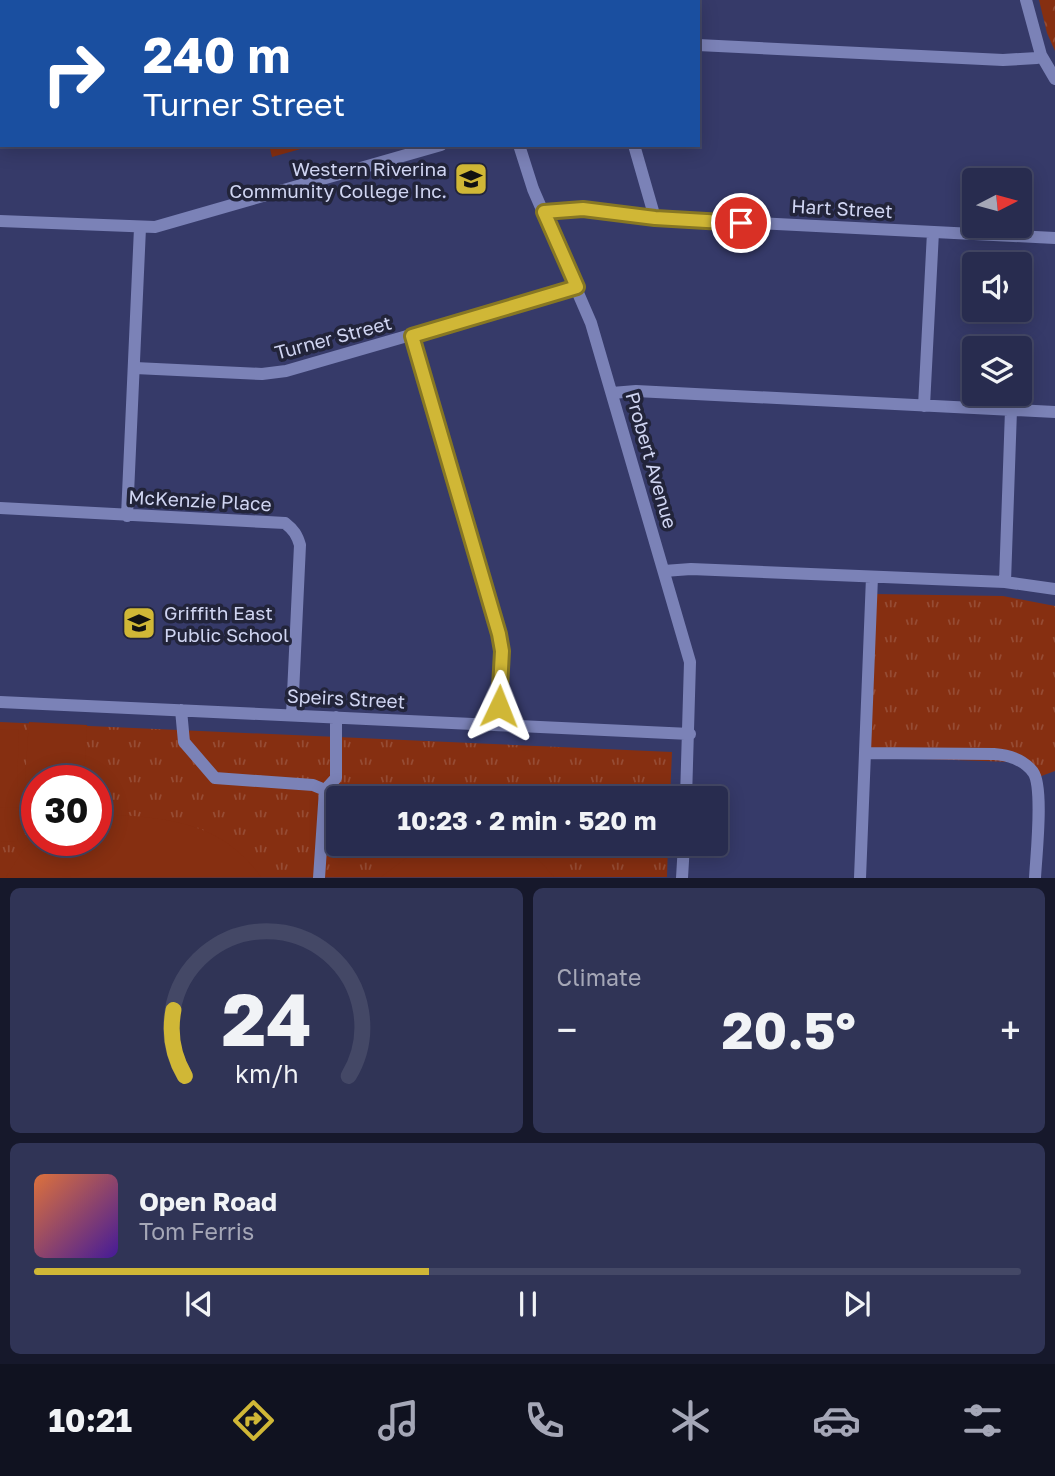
<!DOCTYPE html>
<meta charset="utf-8">
<style>
:root{--surface:#282c4f;--page:#303456;--text:#f1f3f6;--muted:#a5a7b7;--line:#444866;--accent:#d0b736}
body{margin:0;font-family:"Golos Text",sans-serif;background:var(--page);color:var(--text);height:100vh;display:flex;flex-direction:column;font-size:26px;white-space:nowrap}
*{box-sizing:border-box;margin:0}
p{font-size:23px;color:var(--muted)}
.icon{flex:none;width:38px;height:38px;fill:none;stroke:currentColor;stroke-width:2;stroke-linecap:round;stroke-linejoin:round}
.map{position:relative;height:878px;overflow:hidden}
.sheet{display:flex;flex-direction:column;gap:10px;padding:10px;background:#16182b;flex:1}
.sheet>*{flex:none}
.banner{position:absolute;left:0px;top:0px;width:700px;height:147px;box-shadow:0 4px 18px #0003,0 0 0 2px var(--line);background:#1a4fa0;color:#fff;overflow:hidden}
.needle{width:46px;rotate:84deg}
.controls{position:absolute;left:962px;top:168px;display:grid;gap:14px}
.controls a{display:grid;place-items:center;width:70px;height:70px;border-radius:7px;background:var(--surface);box-shadow:0 4px 18px #0003,0 0 0 2px var(--line);font-size:35px}
.speed{position:absolute;left:21px;top:765px;display:flex;gap:14px;font-size:35px;font-weight:700;text-align:center}
.speed>*{display:grid;place-content:center;width:91px;height:91px;border-radius:50%;background:var(--surface);box-shadow:0 4px 18px #0003,0 0 0 2px var(--line);line-height:1}
.speed .limit{border:10px solid #d22;background:#fff;color:#111}
.pin{position:absolute;display:grid;place-items:center;width:60px;height:60px;color:#fff;margin:-30px;border:4px solid #fff;border-radius:50%;box-shadow:0 2px 7px #0007}
.me{position:absolute;width:77px;margin:-38px;rotate:2deg;stroke-linejoin:round;filter:drop-shadow(0 0 5px #0008)}
.turn{display:flex;align-items:center;gap:24px;height:147px;padding:0 28px;font-size:32px}
.turn .icon{width:91px;height:91px;stroke-width:2.5}
.turn b{display:block;font-size:49px;line-height:60px}
.big{font-size:52px;font-weight:700;line-height:1.1}
.sheet .tile{flex:1;display:flex;flex-direction:column;justify-content:center;gap:10px;min-width:0;padding:0 24px;border-radius:10px;background:var(--page)}
.sheet .dial{align-items:center;gap:0}
.dial svg{height:182px;overflow:visible;fill:none;stroke:var(--line);stroke-width:7;stroke-linecap:round;text-anchor:middle}
.dial text{fill:var(--text);stroke:none}
.song{display:flex;align-items:center;gap:21px}
.cover{width:84px;height:84px;border-radius:10px;background:linear-gradient(135deg,hsl(20 70% 55%),hsl(260 70% 35%))}
.played{height:7px;border-radius:4px;background:linear-gradient(90deg,var(--accent) 40%,var(--line) 40%)}
.keys{display:flex;justify-content:space-around;direction:ltr}
.heat{display:flex;justify-content:space-between;align-items:center;font-size:38px;direction:ltr}
.sheet .tiles{flex:1;display:grid;gap:10px;grid-template-columns:1fr 1fr}
.tile:last-child{grid-column:span 2}
.trip{position:absolute;left:326px;top:786px;width:402px;height:70px;border-radius:7px;background:var(--surface);box-shadow:0 4px 18px #0003,0 0 0 2px var(--line);font-weight:700;line-height:70px;text-align:center}
.dock{display:flex;height:112px;justify-content:space-around;align-items:center;background:#101220;color:var(--muted)}
.dock .icon{width:49px;height:49px}
.dock .selected{color:var(--accent)}
.dock b{font-size:32px;color:var(--text)}
.map>svg:first-child{display:block}
</style>
<div class="map">
<svg width="1055" height="878" viewBox="0 0 1055 878">
<defs>
<pattern id="grass-tufts" width="24" height="20" patternUnits="userSpaceOnUse" patternTransform="scale(1.75)"><rect width="24" height="20" fill="#862f11"/><path d="M3 7l-1-3M5 7V3M7 7l1-3M15 17l-1-3M17 17v-4M19 17l1-3" fill="none" stroke="#964c34"/></pattern>
<pattern id="forest-crowns" width="20" height="18" patternUnits="userSpaceOnUse" patternTransform="scale(1.75)"><rect width="20" height="18" fill="#862f11"/><path d="M2 6a3 3 0 1 1 6 0M12 15a3 3 0 1 1 6 0" fill="none" stroke="#964c34"/></pattern>
</defs>
<rect width="100%" height="100%" fill="#363a69"/>
<path fill="url(#grass-tufts)" fill-rule="evenodd" d="M 874,594 L 1003,596 L 1055,606 L 1055,771 L 1036,778 L 1013,762 L 865,757 Z
M 0,722 L 672,752 L 670,798 L 338,798 L 338,844 L 668,844 L 667,877 L 0,878 ZM 37,780 L 96,780 L 96,840 L 37,840 Z"/>
<path fill="url(#forest-crowns)" d="M 1039,0 L 1055,0 L 1055,51 L 1047,33 Z"/>
<path fill="#862f11" d="M 242,0 L 407,0 L 407,2 L 242,2 Z
M 269,145 L 315,145 L 272,157 Z
M 29,722 L 87,725 L 84,780 L 25,780 Z
M 0,729 L 19,730 L 17,788 L 0,788 Z
M 0,807 L 19,808 L 17,842 L 0,841 Z
M 96,814 C 160,817 221,819 261,877 L 6,877 L 23,850 L 37,838 L 37,840 L 96,840 Z
M 425,844 L 513,844 L 540,861 L 554,877 L 381,877 Z"/>
<g fill="none" stroke-linecap="round" stroke-linejoin="round">
<path stroke="#7b82b7" stroke-width="12" d="M 490,0 L 490,2
M 1026,0 L 1041,55 L 1055,79
M 698,45 L 1003,60 L 1037,58 L 1041,55
M 519,145 L 533,189 L 591,323 L 690,662 L 686,798
M 634,145 L 655,218
M 544,212 L 583,209 L 655,218 L 1055,238
M 0,221 L 155,227 L 441,145
M 412,336 L 499,634 L 501,651 L 498,725
M 135,368 L 262,374 L 286,371 L 577,287
M 612,393 L 636,391 L 1055,412
M 924,406 L 933,232
M 0,508 L 285,523 C 294,530 297,535 300,545 L 292,715
M 127,516 L 140,228
M 664,571 L 691,569 L 1005,582 L 1055,589
M 1005,582 L 1011,410
M 0,702 L 690,734
M 181,710 L 184,742 L 215,778 L 313,785 L 325,790
M 866,753 L 994,754 C 1009,755 1023,759 1033,772 C 1044,787 1036,857 1035,878
M 319,878 L 325,790 L 336,778 L 336,717
M 682,878 L 684,844
M 860,878 L 872,577"/>
</g>
<g fill="none" stroke-linecap="round" stroke-linejoin="round">
<defs>
<path id="route" d="M 499,706 L 502,651 L 499,634 L 412,336 L 577,287 L 544,212 L 583,209 L 655,218 L 741,223"/>
</defs>
<use href="#route" stroke="#877723" stroke-width="18"/>
<use href="#route" stroke="#d0b736" stroke-width="12"/>
</g>
<defs>
<symbol id="university-square" viewBox="-11 -11 22 22"><rect x="-9" y="-9" width="18" height="18" rx="4" fill="#d0b736" stroke="#22243a"/><path d="M0-5L7-2L0 1L-7-2ZM-4 1L0 2.5L4 1V4Q0 6-4 4Z" fill="#111"/></symbol>
<symbol id="school-square" viewBox="-11 -11 22 22"><rect x="-9" y="-9" width="18" height="18" rx="4" fill="#d0b736" stroke="#22243a"/><path d="M0-5L7-2L0 1L-7-2ZM-4 1L0 2.5L4 1V4Q0 6-4 4Z" fill="#111"/></symbol>
</defs>
<g fill-rule="evenodd">
<use href="#university-square" x="452" y="160" width="38" height="38"/>
<use href="#school-square" x="120" y="604" width="38" height="38"/>
</g>
<g text-anchor="middle" dominant-baseline="central" stroke-width="7" stroke-linejoin="round" paint-order="stroke">
<g font-size="19" fill="#d0d5f2" stroke="#22243a" text-anchor="end">
<text x="447" y="168">Western Riverina<tspan x="447" dy="22">Community College Inc.</tspan></text>
<text x="164" y="612" text-anchor="start">Griffith East<tspan x="164" dy="22">Public School</tspan></text>
</g>
<g font-size="19" fill="#d0d5f2" stroke="#22243a">
<text transform="translate(842 208) rotate(3)">Hart Street</text>
<text transform="translate(333 337) rotate(-15)">Turner Street</text>
<text transform="translate(652 460) rotate(74)">Probert Avenue</text>
<text transform="translate(200 500) rotate(3)">McKenzie Place</text>
<text transform="translate(346 698) rotate(3)">Speirs Street</text>
</g>
</g>
</svg>
<div class="controls">
<a><svg class="needle" viewBox="-14 -14 28 28"><path d="M0-13l5 13h-10z" fill="#e53935"/><path d="M0 13l5-13h-10z" fill="#a5a7b7"/></svg></a>
<a><svg class="icon" aria-label="sound" viewBox="0 0 24 24"><path d="M4 9h4l5-4v14l-5-4H4zM17 9q2 3 0 6"/></svg></a>
<a><svg class="icon" aria-label="layers" viewBox="0 0 24 24"><path d="M12 4l9 5-9 5-9-5zM3 14l9 5 9-5"/></svg></a>
</div>
<div class="speed"><div class="limit">30</div></div>
<div class="pin" style="left:741px;top:223px;background:#d93025"><svg class="icon" aria-label="arrive" viewBox="0 0 24 24"><path d="M6 21V4h12l-3 4 3 4H6"/></svg></div>
<svg class="me" style="left:499px;top:706px" viewBox="-20 -20 40 40"><path d="M0-17L14 15 0 8-14 15z" fill="#d0b736" stroke="#fff" stroke-width="4"/></svg>
<div class="trip">10:23 · 2 min · 520 m</div>
<div class="banner">
<div class="turn"><svg class="icon" aria-label="right" viewBox="0 0 24 24"><path d="M7 20v-9h11M14 6l5 5-5 5"/></svg><div><b>240 m</b>Turner Street</div></div>
</div>
</div>
<section class="sheet">
<div class="tiles">
<div class="tile dial"><svg viewBox="0 0 100 80">
<path d="M14 69A42 42 0 1 1 86 69"/>
<path d="M14 69A42 42 0 0 1 9 40" stroke="#d0b736"/>
<text x="50" y="56" font-size="32" font-weight="700">24</text>
<text x="50" y="72" font-size="11">km/h</text>
</svg></div>
<div class="tile"><p>Climate</p>
<div class="heat"><a>−</a><b class="big">20.5°</b><a>+</a></div>
</div>
<div class="tile">
<div class="song"><i class="cover"></i><div><b>Open Road</b><p>Tom Ferris</p></div></div>
<div class="played"></div>
<div class="keys"><svg class="icon" aria-label="previous" viewBox="0 0 24 24"><path d="M18 5L8 12l10 7zM5 5v14"/></svg><svg class="icon" aria-label="pause" viewBox="0 0 24 24"><path d="M8 5v14M16 5v14"/></svg><svg class="icon" aria-label="next" viewBox="0 0 24 24"><path d="M6 5l10 7-10 7zM19 5v14"/></svg></div>
</div>
</div>
</section>
<nav class="dock">
<b>10:21</b>
<svg class="icon selected" aria-label="directions" viewBox="0 0 24 24"><path d="M12 3l9 9-9 9-9-9zM9 14v-3h6M13 9l2 2-2 2"/></svg>
<svg class="icon" aria-label="music" viewBox="0 0 24 24"><path d="M9 18V5l10-2v13"/><circle cx="6" cy="18" r="3"/><circle cx="16" cy="16" r="3"/></svg>
<svg class="icon" aria-label="phone" viewBox="0 0 24 24"><path d="M5 4h4l2 5-3 2q2 4 5 5l2-3 5 2v4C11 20 4 13 5 4z"/></svg>
<svg class="icon" aria-label="climate" viewBox="0 0 24 24"><path d="M12 3v18M4 7l16 10M4 17L20 7"/></svg>
<svg class="icon" aria-label="car" viewBox="0 0 24 24"><path d="M5 17H2v-5l4-1 3-4h7l3 4 3 1v5h-3M9 17h6M6 11h13"/><circle cx="7" cy="17" r="2"/><circle cx="17" cy="17" r="2"/></svg>
<svg class="icon" aria-label="filters" viewBox="0 0 24 24"><path d="M4 7h16M4 17h16"/><circle cx="9" cy="7" r="2"/><circle cx="15" cy="17" r="2"/></svg>
</nav>
